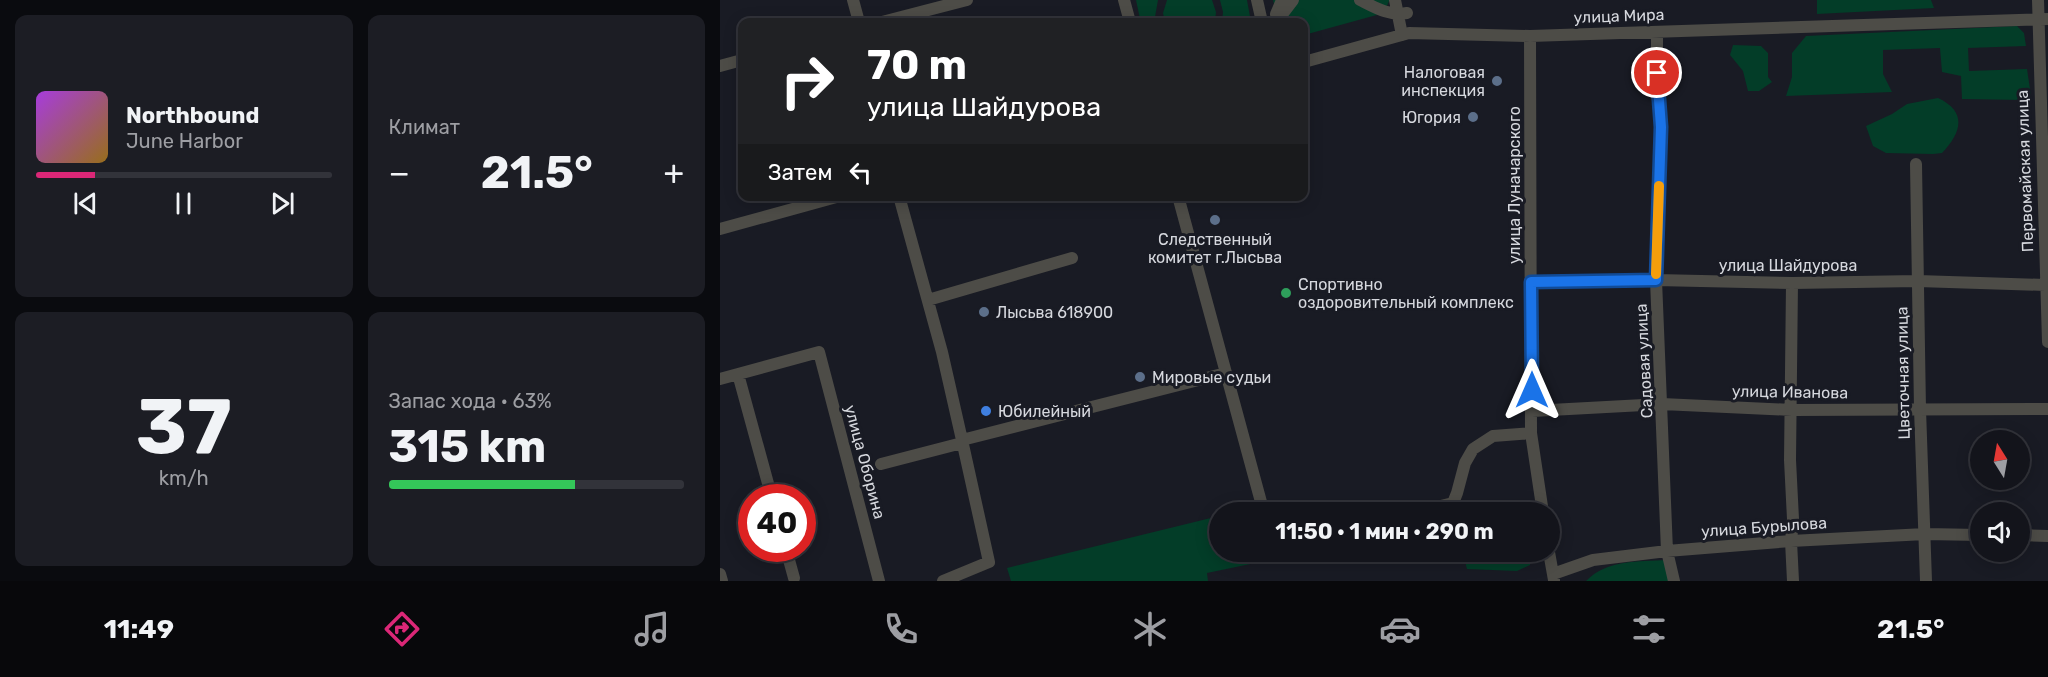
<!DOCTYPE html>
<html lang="ru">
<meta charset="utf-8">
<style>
:root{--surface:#13141b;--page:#1c1d24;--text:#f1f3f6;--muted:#9d9ea3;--line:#32333a;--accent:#db2777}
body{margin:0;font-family:Rubik,sans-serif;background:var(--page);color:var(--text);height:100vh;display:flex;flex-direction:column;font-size:22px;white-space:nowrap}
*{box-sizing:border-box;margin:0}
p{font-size:20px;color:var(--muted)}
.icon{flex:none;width:33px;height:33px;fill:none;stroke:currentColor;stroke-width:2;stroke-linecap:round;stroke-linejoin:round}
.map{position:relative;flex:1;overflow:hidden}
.details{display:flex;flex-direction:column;gap:15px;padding:15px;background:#0a0b0f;width:720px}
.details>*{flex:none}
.hud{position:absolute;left:18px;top:18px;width:570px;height:183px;border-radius:12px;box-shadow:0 3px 15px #0003,0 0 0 2px var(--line);background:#202124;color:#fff;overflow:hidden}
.needle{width:39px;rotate:349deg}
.tools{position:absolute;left:1250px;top:430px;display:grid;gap:12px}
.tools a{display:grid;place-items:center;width:60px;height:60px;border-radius:50%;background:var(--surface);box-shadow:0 3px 15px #0003,0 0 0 2px var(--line);font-size:30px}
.speed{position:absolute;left:18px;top:484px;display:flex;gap:12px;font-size:30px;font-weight:700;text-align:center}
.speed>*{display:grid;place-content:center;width:78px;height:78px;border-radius:50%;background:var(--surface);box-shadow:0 3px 15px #0003,0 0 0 2px var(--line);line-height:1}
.speed .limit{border:9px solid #d22;background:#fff;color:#111}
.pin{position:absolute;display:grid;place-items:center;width:51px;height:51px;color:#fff;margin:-26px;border:3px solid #fff;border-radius:50%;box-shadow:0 2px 6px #0007}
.me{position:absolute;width:66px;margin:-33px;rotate:0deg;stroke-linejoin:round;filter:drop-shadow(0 0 4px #0008)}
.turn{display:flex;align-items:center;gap:21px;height:126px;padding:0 30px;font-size:27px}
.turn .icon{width:78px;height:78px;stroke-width:2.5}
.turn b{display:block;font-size:42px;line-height:51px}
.then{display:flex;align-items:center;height:57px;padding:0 30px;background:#0003;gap:12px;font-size:22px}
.big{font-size:45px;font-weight:700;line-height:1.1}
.details .card{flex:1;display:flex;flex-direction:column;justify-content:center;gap:9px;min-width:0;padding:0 21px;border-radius:12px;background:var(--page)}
.details .dial{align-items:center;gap:0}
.dial b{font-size:78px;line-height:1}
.song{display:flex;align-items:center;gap:18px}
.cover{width:72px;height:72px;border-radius:9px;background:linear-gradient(135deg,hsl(280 70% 55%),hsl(40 70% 35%))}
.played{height:6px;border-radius:3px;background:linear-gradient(90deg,var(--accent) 20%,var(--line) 20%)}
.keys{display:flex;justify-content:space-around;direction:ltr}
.heat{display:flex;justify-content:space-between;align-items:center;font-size:33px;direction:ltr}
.charge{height:9px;border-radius:4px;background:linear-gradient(90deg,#34c759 63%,var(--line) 0)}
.details .tiles{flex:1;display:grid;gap:15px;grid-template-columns:repeat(2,1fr)}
.trip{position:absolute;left:489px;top:502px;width:351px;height:60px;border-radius:30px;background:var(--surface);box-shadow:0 3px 15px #0003,0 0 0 2px var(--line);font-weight:700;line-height:60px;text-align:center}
.menu{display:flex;height:96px;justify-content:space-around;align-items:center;background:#08080b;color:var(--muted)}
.menu .icon{width:42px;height:42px}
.menu .current{color:var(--accent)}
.menu b{font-size:27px;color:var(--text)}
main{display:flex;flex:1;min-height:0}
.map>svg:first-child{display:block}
</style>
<main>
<section class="details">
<div class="tiles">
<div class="card">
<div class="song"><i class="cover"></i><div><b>Northbound</b><p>June Harbor</p></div></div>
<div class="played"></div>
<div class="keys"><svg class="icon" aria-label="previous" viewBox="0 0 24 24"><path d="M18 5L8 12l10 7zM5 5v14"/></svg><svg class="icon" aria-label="pause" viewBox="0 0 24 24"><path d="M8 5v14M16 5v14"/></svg><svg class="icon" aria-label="next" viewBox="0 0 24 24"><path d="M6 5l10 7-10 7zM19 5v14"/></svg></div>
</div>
<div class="card"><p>Климат</p>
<div class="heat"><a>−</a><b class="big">21.5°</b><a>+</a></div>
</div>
<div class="card dial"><b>37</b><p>km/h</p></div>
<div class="card"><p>Запас хода · 63%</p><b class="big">315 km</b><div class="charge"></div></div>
</div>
</section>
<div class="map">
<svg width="1328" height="581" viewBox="0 0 1328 581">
<rect width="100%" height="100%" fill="#191b24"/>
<path fill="#033d28" d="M 416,0 L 438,0 L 435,17 L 420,19 Z
M 447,0 L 492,0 L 496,12 L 495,22 L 445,22 L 443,13 Z
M 500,0 L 527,0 L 531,22 L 502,22 L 503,12 Z
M 553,0 L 669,0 L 669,1 L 664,13 L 584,35 L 584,22 L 558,22 Z
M 1097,0 L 1211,0 L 1214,8 L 1097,14 Z
M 1297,26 L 1304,33 L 1306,46 L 1248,48 L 1249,71 L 1307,69 L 1311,96 L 1303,100 L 1242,99 L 1241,76 L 1222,72 L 1220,48 L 1163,50 L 1163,74 L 1172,92 L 1066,96 L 1072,77 L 1072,53 L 1086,36 Z
M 1013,45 L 1041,46 L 1048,53 L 1048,77 L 1052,82 L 1039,91 L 1028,91 L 1023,71 L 1010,55 Z
M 1218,98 C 1248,112 1241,133 1222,153 L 1213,154 L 1166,153 L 1153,146 L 1146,126 L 1172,114 L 1187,104 Z
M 499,516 L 500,552 L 544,552 L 540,562 L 487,573 L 488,581 L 291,581 L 287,568 Z
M 747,552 L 810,552 L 810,565 L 797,571 L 747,569 L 744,557 Z
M 947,560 L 951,581 L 866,581 C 888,559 918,562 947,560 Z"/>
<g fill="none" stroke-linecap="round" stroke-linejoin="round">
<path stroke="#4d4c47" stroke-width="12" d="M 133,0 L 139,22
M 404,0 L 410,22
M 537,0 L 542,22
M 562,0 L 556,14 L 557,21 L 573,0
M 640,0 C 656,8 669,16 687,13
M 675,0 L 682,35
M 1318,0 L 1328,342
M 162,22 L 247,0
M 937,32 L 937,93 L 941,127 L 936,280 L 947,551 L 954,581
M 810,36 L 811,433 L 823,513
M 584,62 L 689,33 L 810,36 L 1328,19
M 0,66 L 22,60
M 1196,164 L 1200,409 L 1206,581
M 179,196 L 222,352 L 242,440 L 506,373
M 458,196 L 544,513
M 0,229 L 120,196
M 811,282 L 936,280 L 1072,283 L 1198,281 L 1325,285
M 1072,283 L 1070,460 L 1073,519 L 1071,541 L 1073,581
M 208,300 L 352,258
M 18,374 L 52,498
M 0,379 L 99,352 L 159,581
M 812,411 L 942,404 L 1072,410 L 1328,409
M 161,464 L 242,443
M 692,513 L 733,503 L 737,493 L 745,463 L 753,449 L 773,436 L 811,433
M 1299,535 L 1328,536
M 66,549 L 74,578
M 829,552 L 834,580
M 0,574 L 2,581
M 833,574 L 873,560 L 947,551 L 1071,541 L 1205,534 L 1260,535
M 223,581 L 269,562 L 242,440"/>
</g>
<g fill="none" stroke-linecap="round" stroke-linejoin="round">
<defs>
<path id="route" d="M 812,390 L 811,282 L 936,280 L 941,127 L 937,73"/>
</defs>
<use href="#route" stroke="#114b97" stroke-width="15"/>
<use href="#route" stroke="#1a73e8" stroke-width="10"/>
<path stroke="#f59e0b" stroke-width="10" d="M 936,274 L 939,186"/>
</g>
<g fill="#5c6f8a" stroke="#191b24" stroke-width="2">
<circle cx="777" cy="81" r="6"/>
<circle cx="753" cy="117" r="6"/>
<circle cx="495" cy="220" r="6"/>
<circle cx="264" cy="312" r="6"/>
<circle cx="420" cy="377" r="6"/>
</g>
<circle fill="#2e9e5b" stroke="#191b24" stroke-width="2" cx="566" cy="293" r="6"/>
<circle fill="#3f7fe0" stroke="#191b24" stroke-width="2" cx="266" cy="411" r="6"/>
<g text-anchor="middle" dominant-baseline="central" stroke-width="6" stroke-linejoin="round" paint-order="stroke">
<g font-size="16" fill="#d6d8de" stroke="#191b24">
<text transform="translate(899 16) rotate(-2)">улица Мира</text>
<text transform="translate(1305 171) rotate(-92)">Первомайская улица</text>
<text transform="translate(794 185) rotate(-90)">улица Луначарского</text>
<text x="1068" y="265">улица Шайдурова</text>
<text transform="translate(924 361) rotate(-93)">Садовая улица</text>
<text transform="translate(1183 373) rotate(-91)">Цветочная улица</text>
<text transform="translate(1070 392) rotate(1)">улица Иванова</text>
<text transform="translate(145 462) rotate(75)">улица Оборина</text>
<text transform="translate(1044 527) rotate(-4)">улица Бурылова</text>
</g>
<g font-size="16" fill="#d6d8de" stroke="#191b24" text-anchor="start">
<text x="765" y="72" text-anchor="end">Налоговая<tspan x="765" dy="18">инспекция</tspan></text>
<text x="741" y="117" text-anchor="end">Югория</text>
<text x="495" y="239" text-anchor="middle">Следственный<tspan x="495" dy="18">комитет г.Лысьва</tspan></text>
<text x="578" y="284">Спортивно<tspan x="578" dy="18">оздоровительный комплекс</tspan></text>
<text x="276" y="312">Лысьва 618900</text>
<text x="432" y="377">Мировые судьи</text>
<text x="278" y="411">Юбилейный</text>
</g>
</g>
</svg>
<div class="tools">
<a><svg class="needle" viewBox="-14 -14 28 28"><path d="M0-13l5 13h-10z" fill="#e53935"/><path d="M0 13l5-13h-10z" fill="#9d9ea3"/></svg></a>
<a><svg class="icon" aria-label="sound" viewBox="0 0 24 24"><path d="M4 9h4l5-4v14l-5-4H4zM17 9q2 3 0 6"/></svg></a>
</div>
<div class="speed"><div class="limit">40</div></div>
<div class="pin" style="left:937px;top:73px;background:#d93025"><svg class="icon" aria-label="arrive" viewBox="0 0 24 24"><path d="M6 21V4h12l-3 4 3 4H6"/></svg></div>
<svg class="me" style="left:812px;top:390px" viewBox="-20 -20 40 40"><path d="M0-17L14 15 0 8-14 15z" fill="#1a73e8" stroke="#fff" stroke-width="4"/></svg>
<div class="trip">11:50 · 1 мин · 290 m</div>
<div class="hud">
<div class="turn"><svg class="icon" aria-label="right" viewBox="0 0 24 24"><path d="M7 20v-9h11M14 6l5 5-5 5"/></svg><div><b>70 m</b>улица Шайдурова</div></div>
<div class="then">Затем<svg class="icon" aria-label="left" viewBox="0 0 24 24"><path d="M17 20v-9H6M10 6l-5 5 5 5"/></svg></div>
</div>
</div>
</main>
<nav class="menu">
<b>11:49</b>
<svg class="icon current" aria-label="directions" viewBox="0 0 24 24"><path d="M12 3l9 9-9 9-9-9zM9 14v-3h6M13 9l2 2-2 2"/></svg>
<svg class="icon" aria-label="music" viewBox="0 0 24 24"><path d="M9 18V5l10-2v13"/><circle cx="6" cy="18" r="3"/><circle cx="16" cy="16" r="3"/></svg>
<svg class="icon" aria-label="phone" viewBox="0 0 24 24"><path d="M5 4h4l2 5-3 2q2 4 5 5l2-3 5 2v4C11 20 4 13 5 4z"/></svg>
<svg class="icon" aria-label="climate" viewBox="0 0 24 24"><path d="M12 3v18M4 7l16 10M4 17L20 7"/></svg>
<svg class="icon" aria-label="car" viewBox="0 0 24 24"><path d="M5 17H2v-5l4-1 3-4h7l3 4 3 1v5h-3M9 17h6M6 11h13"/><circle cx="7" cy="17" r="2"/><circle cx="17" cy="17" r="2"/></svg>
<svg class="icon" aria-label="filters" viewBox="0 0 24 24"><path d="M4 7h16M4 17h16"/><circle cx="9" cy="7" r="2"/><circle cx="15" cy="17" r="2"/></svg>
<b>21.5°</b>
</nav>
